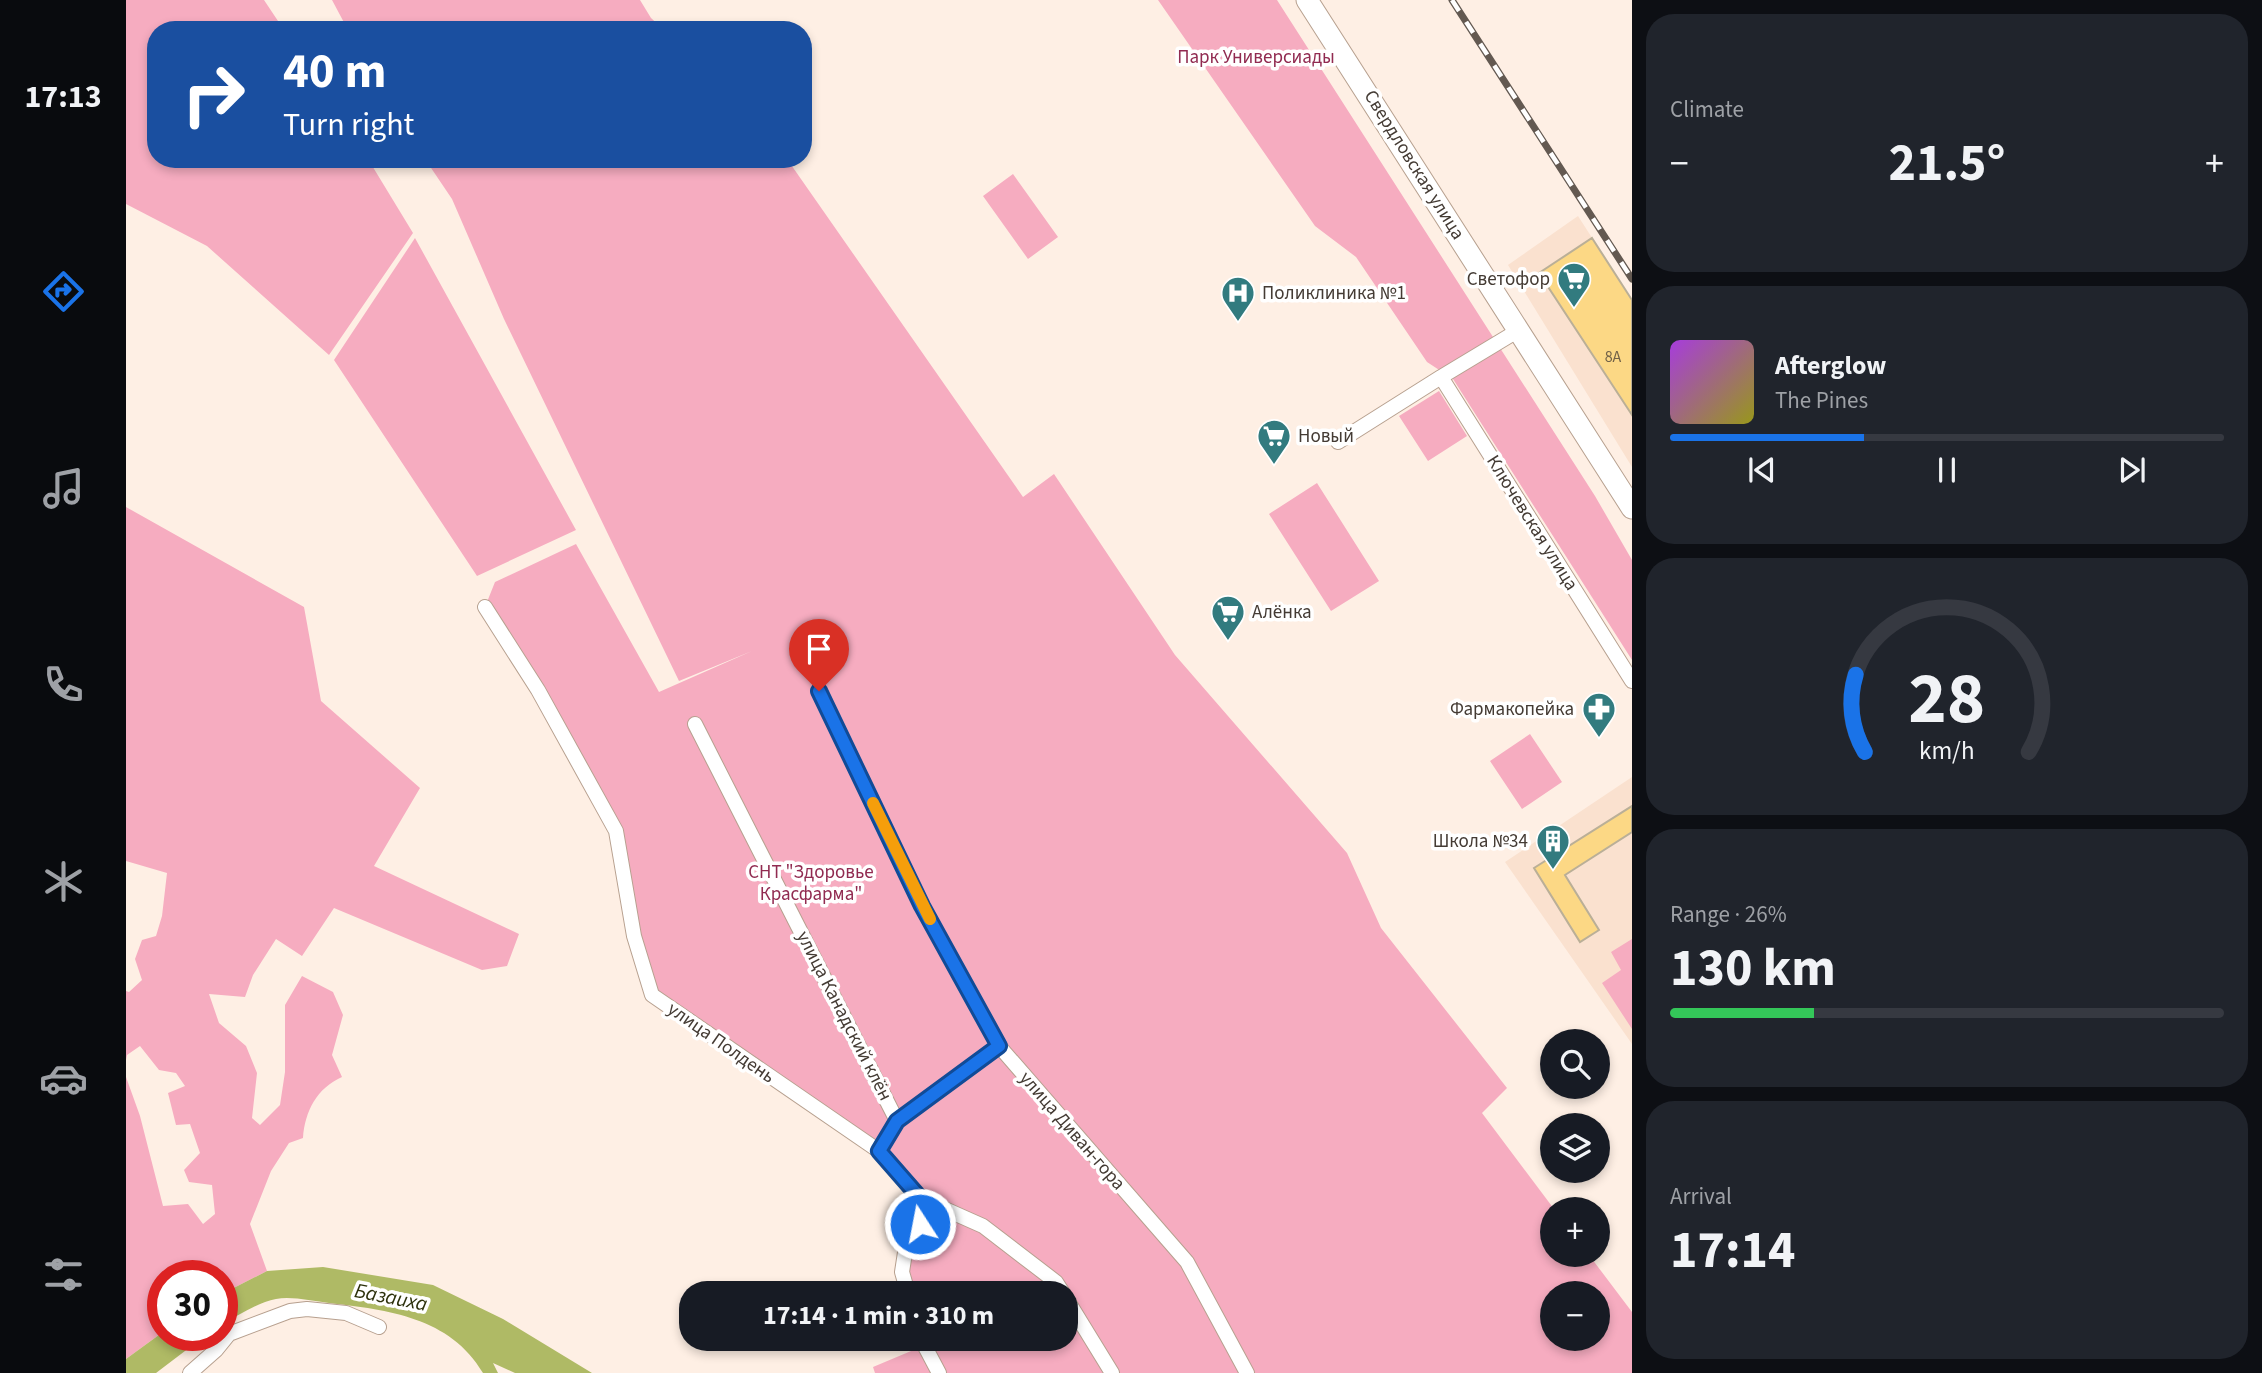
<!DOCTYPE html>
<meta charset="utf-8">
<style>
:root{--surface:#171b24;--page:#20242c;--text:#f1f3f6;--muted:#9ea1a6;--line:#363941;--accent:#1a73e8}
body{margin:0;font-family:"Source Sans 3",sans-serif;background:var(--page);color:var(--text);height:100vh;display:flex;flex-direction:column;font-size:26px;white-space:nowrap}
*{box-sizing:border-box;margin:0}
p{font-size:23px;color:var(--muted)}
.icon{flex:none;width:38px;height:38px;fill:none;stroke:currentColor;stroke-width:2;stroke-linecap:round;stroke-linejoin:round}
.map{position:relative;flex:1;overflow:hidden}
.details{display:flex;flex-direction:column;gap:14px;padding:14px;background:#0d0f14;width:630px}
.details>*{flex:none}
.guide{position:absolute;left:21px;top:21px;width:665px;height:147px;border-radius:28px;box-shadow:0 4px 10px #0003;background:#1a4fa0;color:#fff;overflow:hidden}
.fabs{position:absolute;left:1414px;top:1029px;display:grid;gap:14px}
.fabs a{display:grid;place-items:center;width:70px;height:70px;border-radius:50%;background:var(--surface);box-shadow:0 4px 10px #0003;font-size:35px}
.speed{position:absolute;left:21px;top:1260px;display:flex;gap:14px;font-size:35px;font-weight:700;text-align:center}
.speed>*{display:grid;place-content:center;width:91px;height:91px;border-radius:50%;background:var(--surface);box-shadow:0 4px 10px #0003;line-height:1}
.speed .limit{border:10px solid #d22;background:#fff;color:#111}
.pin{position:absolute;display:grid;place-items:center;width:60px;height:60px;color:#fff;margin:-72px -30px;border-radius:50% 50% 50% 0;rotate:-45deg;box-shadow:0 0 7px #0007}
.pin .icon{rotate:45deg}
.me{position:absolute;width:77px;margin:-38px;rotate:349deg;stroke-linejoin:round;filter:drop-shadow(0 0 5px #0008)}
.turn{display:flex;align-items:center;gap:24px;height:147px;padding:0 21px;font-size:32px}
.turn .icon{width:91px;height:91px;stroke-width:2.5}
.turn b{display:block;font-size:49px;line-height:60px}
.big{font-size:52px;font-weight:700;line-height:1.1}
.details .widget{flex:1;display:flex;flex-direction:column;justify-content:center;gap:10px;min-width:0;padding:0 24px;border-radius:28px;background:var(--page)}
.details .dial{align-items:center;gap:0}
.dial svg{height:182px;overflow:visible;fill:none;stroke:var(--line);stroke-width:7;stroke-linecap:round;text-anchor:middle}
.dial text{fill:var(--text);stroke:none}
.song{display:flex;align-items:center;gap:21px}
.cover{width:84px;height:84px;border-radius:10px;background:linear-gradient(135deg,hsl(280 70% 55%),hsl(60 70% 35%))}
.played{height:7px;border-radius:4px;background:linear-gradient(90deg,var(--accent) 35%,var(--line) 35%)}
.keys{display:flex;justify-content:space-around;direction:ltr}
.heat{display:flex;justify-content:space-between;align-items:center;font-size:38px;direction:ltr}
.charge{height:10px;border-radius:5px;background:linear-gradient(90deg,#34c759 26%,var(--line) 0)}
.trip{position:absolute;left:553px;top:1281px;width:399px;height:70px;border-radius:28px;background:var(--surface);box-shadow:0 4px 10px #0003;font-weight:700;line-height:70px;text-align:center}
main{display:flex;flex:1;min-height:0}
.tab-bar{display:flex;flex-direction:column;width:126px;justify-content:space-around;align-items:center;background:#090b0e;color:var(--muted)}
.tab-bar .icon{width:49px;height:49px}
.tab-bar .active{color:var(--accent)}
.tab-bar b{font-size:32px;color:var(--text)}
.map>svg:first-child{display:block}
</style>
<main>
<nav class="tab-bar">
<b>17:13</b>
<svg class="icon active" aria-label="directions" viewBox="0 0 24 24"><path d="M12 3l9 9-9 9-9-9zM9 14v-3h6M13 9l2 2-2 2"/></svg>
<svg class="icon" aria-label="music" viewBox="0 0 24 24"><path d="M9 18V5l10-2v13"/><circle cx="6" cy="18" r="3"/><circle cx="16" cy="16" r="3"/></svg>
<svg class="icon" aria-label="phone" viewBox="0 0 24 24"><path d="M5 4h4l2 5-3 2q2 4 5 5l2-3 5 2v4C11 20 4 13 5 4z"/></svg>
<svg class="icon" aria-label="climate" viewBox="0 0 24 24"><path d="M12 3v18M4 7l16 10M4 17L20 7"/></svg>
<svg class="icon" aria-label="car" viewBox="0 0 24 24"><path d="M5 17H2v-5l4-1 3-4h7l3 4 3 1v5h-3M9 17h6M6 11h13"/><circle cx="7" cy="17" r="2"/><circle cx="17" cy="17" r="2"/></svg>
<svg class="icon" aria-label="filters" viewBox="0 0 24 24"><path d="M4 7h16M4 17h16"/><circle cx="9" cy="7" r="2"/><circle cx="15" cy="17" r="2"/></svg>
</nav>
<div class="map">
<svg width="1506" height="1373" viewBox="0 0 1506 1373">
<rect width="100%" height="100%" fill="#feefe4"/>
<path fill="#fae1cf" d="M 1452,216 L 1506,300 L 1506,467 L 1382,265 Z
M 1506,777 L 1506,1044 L 1379,862 Z"/>
<path fill="#f6acc0" fill-rule="evenodd" d="M 0,0 L 138,0 L 158,30 L 30,30 L 30,159 L 242,159 L 287,233 L 203,355 L 81,246 L 0,204 Z
M 206,0 L 514,0 L 525,18 L 538,30 L 222,30 Z
M 1032,0 L 1151,0 L 1469,496 L 1506,560 L 1506,660 L 1327,379 L 1301,362 L 1230,257 L 1189,226 Z
M 299,159 L 661,159 L 897,497 L 928,474 L 1049,655 L 1221,853 L 1255,928 L 1381,1088 L 1356,1113 L 1428,1209 L 1426,1209 L 1426,1255 L 1463,1255 L 1506,1312 L 1506,1373 L 749,1373 L 747,1367 L 797,1346 L 795,1339 L 940,1339 L 940,1293 L 782,1293 L 776,1272 L 794,1198 L 753,1151 L 526,995 L 490,831 L 359,607 L 369,582 L 450,544 L 533,692 L 626,651 L 553,681 L 378,319 L 326,199 ZM 1426,1293 L 1472,1293 L 1472,1339 L 1426,1339 Z
M 887,174 L 932,237 L 902,259 L 857,196 Z
M 289,238 L 450,530 L 351,576 L 208,360 Z
M 1313,391 L 1341,436 L 1302,461 L 1273,416 Z
M 1191,483 L 1253,581 L 1205,611 L 1143,514 Z
M 0,507 L 178,607 L 195,701 L 294,788 L 248,866 L 393,934 L 381,966 L 356,970 L 208,908 L 176,956 L 150,939 L 127,975 L 119,997 L 83,994 L 93,1023 L 120,1046 L 131,1073 L 126,1118 L 134,1125 L 154,1105 L 159,1072 L 159,1005 L 176,976 L 207,992 L 217,1015 L 206,1055 L 216,1077 C 191,1088 179,1111 177,1138 L 163,1143 L 145,1171 L 124,1224 L 141,1271 L 96,1294 L 96,1276 L 37,1276 L 37,1332 L 0,1359 L 0,1077 L 14,1116 L 37,1206 L 62,1204 L 77,1224 L 89,1214 L 86,1185 L 63,1182 L 58,1170 L 74,1153 L 64,1124 L 50,1125 L 42,1093 L 59,1086 L 50,1073 L 33,1070 L 14,1046 L 1,1055 L 0,1060 L 0,991 L 3,992 L 16,980 L 9,959 L 16,940 L 30,936 L 36,916 L 41,873 L 0,861 Z
M 1404,734 L 1436,782 L 1396,809 L 1364,761 Z
M 1506,939 L 1506,1029 L 1476,983 L 1495,970 L 1485,952 Z"/>
<path fill="#afba65" d="M 197,1267 L 307,1285 L 377,1319 L 466,1373 L 389,1373 L 367,1363 L 372,1373 L 357,1373 C 324,1317 262,1310 203,1303 C 187,1301 165,1296 150,1299 C 132,1302 112,1316 96,1324 L 96,1294 L 141,1271 Z
M 37,1332 L 37,1335 L 80,1335 L 30,1373 L 0,1373 L 0,1359 Z"/>
<path fill="#fcd885" stroke="#baaf97" stroke-width="2" d="M 1466,238 L 1506,300 L 1506,415 L 1413,273 Z
M 1506,806 L 1506,832 L 1439,875 L 1473,930 L 1454,942 L 1408,868 Z"/>
<g fill="none" stroke-linecap="round" stroke-linejoin="round">
<defs>
<path id="minor" d="M 1315,377 L 1393,330
M 1212,442 L 1315,377 L 1506,681
M 359,607 L 412,690 L 490,831 L 508,936 L 526,995 L 753,1151 L 794,1198 L 857,1226 L 930,1282 L 937,1293
M 693,691 L 796,906 L 873,1046 L 1061,1262 L 1121,1373
M 569,724 L 771,1121
M 753,1151 L 771,1121 L 873,1046
M 782,1293 L 776,1272 L 780,1246 L 794,1224 L 794,1198
M 940,1298 L 986,1373
M 795,1339 L 813,1373
M 64,1373 L 90,1350 L 103,1334 L 164,1311 L 181,1309 L 220,1313 L 253,1327"/>
<path id="highway" d="M 1181,0 L 1506,508"/>
</defs>
<use href="#minor" stroke="#b7a08f" stroke-width="16"/>
<use href="#highway" stroke="#b7a08f" stroke-width="23"/>
<use href="#minor" stroke="#fff" stroke-width="14"/>
<use href="#highway" stroke="#fff" stroke-width="21"/>
<defs>
<path id="rail" d="M 1326,0 L 1506,279"/>
</defs>
<use href="#rail" stroke="#635951" stroke-width="7"/>
<use href="#rail" stroke="#fff" stroke-width="4.5" stroke-dasharray="13" stroke-linecap="butt"/>
</g>
<g fill="none" stroke-linecap="round" stroke-linejoin="round">
<defs>
<path id="route" d="M 693,691 L 796,906 L 873,1046 L 771,1121 L 753,1151 L 794,1198 L 794,1224"/>
</defs>
<use href="#route" stroke="#114b97" stroke-width="18"/>
<use href="#route" stroke="#1a73e8" stroke-width="12"/>
<path stroke="#f59e0b" stroke-width="12" d="M 747,803 L 804,919"/>
</g>
<defs>
<symbol id="supermarket-pin" viewBox="-11 -11 22 30"><path d="M0 17L-7.5 6A9.5 9.5 0 1 1 7.5 6Z" fill="#327b7f" stroke="#fff"/><path d="M-6-5.5h2.5l.6 2H6L4.5 2H-2.5L-4.4-4H-6ZM-1.5 3.2a1.3 1.3 0 1 0 .1 0ZM3 3.2a1.3 1.3 0 1 0 .1 0Z" fill="#fff"/></symbol>
<symbol id="hospital-pin" viewBox="-11 -11 22 30"><path d="M0 17L-7.5 6A9.5 9.5 0 1 1 7.5 6Z" fill="#327b7f" stroke="#fff"/><path d="M-5-5h3v3.5h4V-5h3V5h-3V1.5h-4V5h-3Z" fill="#fff"/></symbol>
<symbol id="pharmacy-pin" viewBox="-11 -11 22 30"><path d="M0 17L-7.5 6A9.5 9.5 0 1 1 7.5 6Z" fill="#327b7f" stroke="#fff"/><path d="M-2-6h4v4h4v4h-4v4h-4v-4h-4v-4h4Z" fill="#fff"/></symbol>
<symbol id="building-pin" viewBox="-11 -11 22 30"><path d="M0 17L-7.5 6A9.5 9.5 0 1 1 7.5 6Z" fill="#327b7f" stroke="#fff"/><path d="M-4-6H4V6H1V3H-1V6H-4ZM-2.5-4.3h1.7v1.8h-1.7ZM.8-4.3h1.7v1.8H.8ZM-2.5-1h1.7V.8h-1.7ZM.8-1h1.7V.8H.8Z" fill="#fff"/></symbol>
</defs>
<g fill-rule="evenodd">
<use href="#supermarket-pin" x="1429" y="260" width="38" height="52"/>
<use href="#hospital-pin" x="1093" y="274" width="38" height="52"/>
<use href="#supermarket-pin" x="1129" y="417" width="38" height="52"/>
<use href="#supermarket-pin" x="1083" y="593" width="38" height="52"/>
<use href="#pharmacy-pin" x="1454" y="690" width="38" height="52"/>
<use href="#building-pin" x="1408" y="822" width="38" height="52"/>
</g>
<g text-anchor="middle" dominant-baseline="central" stroke-width="7" stroke-linejoin="round" paint-order="stroke">
<g font-size="16" fill="#726248">
<text x="1487" y="357">8А</text>
</g>
<g font-size="19" fill="#912b51" stroke="#fff">
<text x="1130" y="57">Парк Универсиады</text>
<text x="685" y="872">СНТ "Здоровье<tspan x="685" dy="22">Красфарма"</tspan></text>
</g>
<g font-size="19" fill="#443b34" stroke="#fff">
<text transform="translate(1288 165) rotate(58)">Свердловская улица</text>
<text transform="translate(1406 523) rotate(58)">Ключевская улица</text>
<text transform="translate(718 1016) rotate(63)">улица Канадский клён</text>
<text transform="translate(595 1043) rotate(35)">улица Полдень</text>
<text transform="translate(946 1131) rotate(49)">улица Диван-гора</text>
</g>
<g font-size="19" fill="#443b34" stroke="#fff" text-anchor="end">
<text x="1424" y="279">Светофор</text>
<text x="1136" y="293" text-anchor="start">Поликлиника №1</text>
<text x="1172" y="436" text-anchor="start">Новый</text>
<text x="1126" y="612" text-anchor="start">Алёнка</text>
<text x="1448" y="709">Фармакопейка</text>
<text x="1402" y="841">Школа №34</text>
</g>
<g font-size="21" font-style="italic" fill="#2d310c" stroke="#fff">
<text transform="translate(265 1297) rotate(11)">Базаиха</text>
</g>
</g>
</svg>
<div class="fabs">
<a><svg class="icon" aria-label="search" viewBox="0 0 24 24"><circle cx="10" cy="10" r="6"/><path d="M15 15l6 6"/></svg></a>
<a><svg class="icon" aria-label="layers" viewBox="0 0 24 24"><path d="M12 4l9 5-9 5-9-5zM3 14l9 5 9-5"/></svg></a>
<a>+</a>
<a>−</a>
</div>
<div class="speed"><div class="limit">30</div></div>
<div class="pin" style="left:693px;top:691px;background:#d93025"><svg class="icon" aria-label="arrive" viewBox="0 0 24 24"><path d="M6 21V4h12l-3 4 3 4H6"/></svg></div>
<svg class="me" style="left:794px;top:1224px" viewBox="-20 -20 40 40"><circle r="17" fill="#1a73e8" stroke="#fff" stroke-width="3"/><path d="M0-11L8 9 0 5-8 9z" fill="#fff"/></svg>
<div class="trip">17:14 · 1 min · 310 m</div>
<div class="guide">
<div class="turn"><svg class="icon" aria-label="right" viewBox="0 0 24 24"><path d="M7 20v-9h11M14 6l5 5-5 5"/></svg><div><b>40 m</b>Turn right</div></div>
</div>
</div>
<section class="details">
<div class="widget"><p>Climate</p>
<div class="heat"><a>−</a><b class="big">21.5°</b><a>+</a></div>
</div>
<div class="widget">
<div class="song"><i class="cover"></i><div><b>Afterglow</b><p>The Pines</p></div></div>
<div class="played"></div>
<div class="keys"><svg class="icon" aria-label="previous" viewBox="0 0 24 24"><path d="M18 5L8 12l10 7zM5 5v14"/></svg><svg class="icon" aria-label="pause" viewBox="0 0 24 24"><path d="M8 5v14M16 5v14"/></svg><svg class="icon" aria-label="next" viewBox="0 0 24 24"><path d="M6 5l10 7-10 7zM19 5v14"/></svg></div>
</div>
<div class="widget dial"><svg viewBox="0 0 100 80">
<path d="M14 69A42 42 0 1 1 86 69"/>
<path d="M14 69A42 42 0 0 1 10 35" stroke="#1a73e8"/>
<text x="50" y="56" font-size="32" font-weight="700">28</text>
<text x="50" y="72" font-size="11">km/h</text>
</svg></div>
<div class="widget"><p>Range · 26%</p><b class="big">130 km</b><div class="charge"></div></div>
<div class="widget"><p>Arrival</p><b class="big">17:14</b></div>
</section>
</main>
